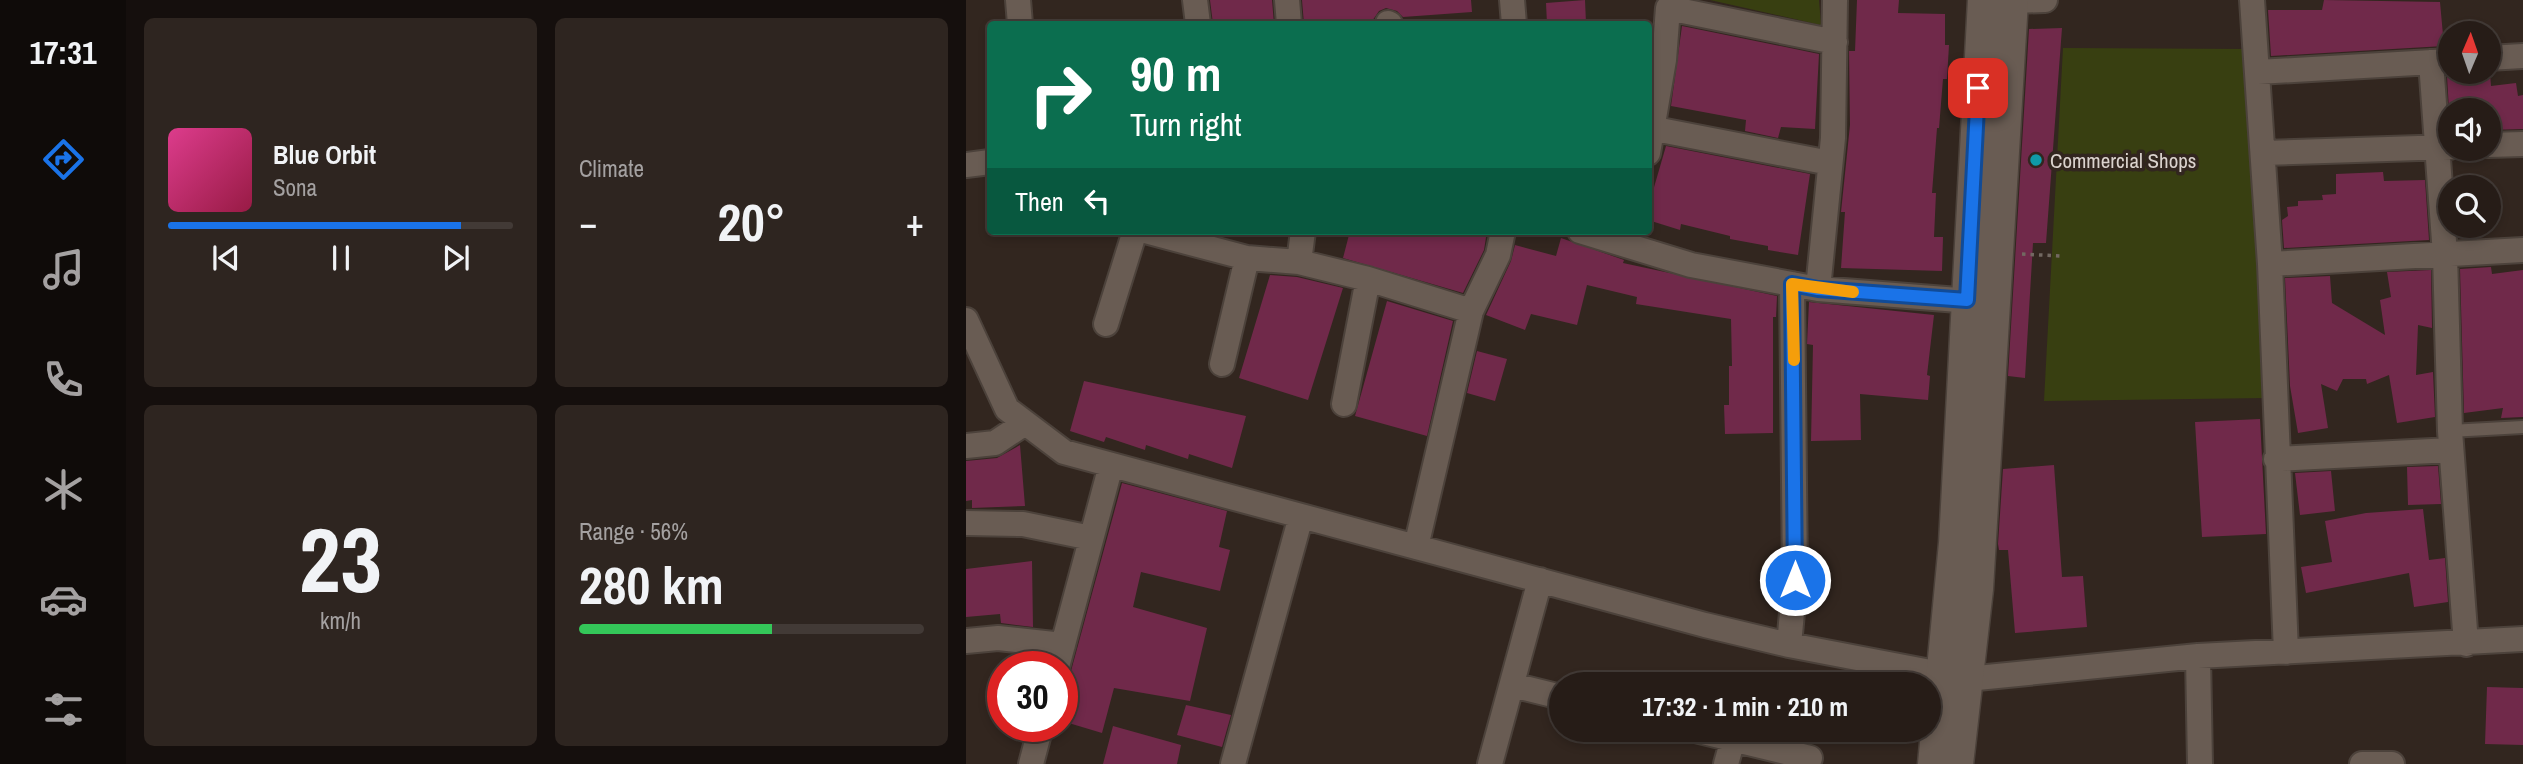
<!DOCTYPE html>
<meta charset="utf-8">
<style>
:root{--surface:#261c17;--page:#2e2520;--text:#f1f3f6;--muted:#a4a1a1;--line:#423a36;--accent:#1a73e8}
body{margin:0;font-family:"Archivo Narrow",sans-serif;background:var(--page);color:var(--text);height:100vh;display:flex;flex-direction:column;font-size:26px;white-space:nowrap}
*{box-sizing:border-box;margin:0}
p{font-size:23px;color:var(--muted)}
.icon{flex:none;width:38px;height:38px;fill:none;stroke:currentColor;stroke-width:2;stroke-linecap:round;stroke-linejoin:round}
.map{position:relative;flex:1;overflow:hidden}
.drawer{display:flex;flex-direction:column;gap:18px;padding:18px;background:#150f0d;width:840px}
.drawer>*{flex:none}
.banner{position:absolute;left:21px;top:21px;width:665px;height:214px;border-radius:7px;box-shadow:0 4px 10px #0003,0 0 0 2px var(--line);background:#0b6e4f;color:#fff;overflow:hidden}
.needle{width:46px;rotate:2deg}
.controls{position:absolute;left:1472px;top:21px;display:grid;gap:14px}
.controls a{display:grid;place-items:center;width:63px;height:63px;border-radius:50%;background:var(--surface);box-shadow:0 4px 10px #0003,0 0 0 2px var(--line);font-size:35px}
.speed{position:absolute;left:21px;top:651px;display:flex;gap:14px;font-size:35px;font-weight:700;text-align:center}
.speed>*{display:grid;place-content:center;width:91px;height:91px;border-radius:50%;background:var(--surface);box-shadow:0 4px 10px #0003,0 0 0 2px var(--line);line-height:1}
.speed .limit{border:10px solid #d22;background:#fff;color:#111}
.pin{position:absolute;display:grid;place-items:center;width:60px;height:60px;color:#fff;margin:-30px;border-radius:14px;box-shadow:0 4px 10px #0006}
.me{position:absolute;width:77px;margin:-38px;rotate:0deg;stroke-linejoin:round;filter:drop-shadow(0 0 5px #0008)}
.turn{display:flex;align-items:center;gap:24px;height:147px;padding:0 28px;font-size:32px}
.turn .icon{width:91px;height:91px;stroke-width:2.5}
.turn b{display:block;font-size:49px;line-height:60px}
.then{display:flex;align-items:center;height:66px;padding:0 28px;background:#0003;gap:14px;font-size:26px}
.big{font-size:52px;font-weight:700;line-height:1.1}
.drawer .widget{flex:1;display:flex;flex-direction:column;justify-content:center;gap:10px;min-width:0;padding:0 24px;border-radius:10px;background:var(--page)}
.drawer .dial{align-items:center;gap:0}
.dial b{font-size:91px;line-height:1}
.song{display:flex;align-items:center;gap:21px}
.cover{width:84px;height:84px;border-radius:10px;background:linear-gradient(135deg,hsl(330 70% 55%),hsl(340 70% 35%))}
.played{height:7px;border-radius:4px;background:linear-gradient(90deg,var(--accent) 85%,var(--line) 85%)}
.keys{display:flex;justify-content:space-around;direction:ltr}
.heat{display:flex;justify-content:space-between;align-items:center;font-size:38px;direction:ltr}
.charge{height:10px;border-radius:5px;background:linear-gradient(90deg,#34c759 56%,var(--line) 0)}
.drawer .tiles{flex:1;display:grid;gap:18px;grid-template-columns:repeat(2,1fr)}
.trip{position:absolute;left:583px;top:672px;width:392px;height:70px;border-radius:35px;background:var(--surface);box-shadow:0 4px 10px #0003,0 0 0 2px var(--line);font-weight:700;line-height:70px;text-align:center}
main{display:flex;flex:1;min-height:0}
.tab-bar{display:flex;flex-direction:column;width:126px;justify-content:space-around;align-items:center;background:#0f0b09;color:var(--muted)}
.tab-bar .icon{width:49px;height:49px}
.tab-bar .selected{color:var(--accent)}
.tab-bar b{font-size:32px;color:var(--text)}
.map>svg:first-child{display:block}
</style>
<main>
<nav class="tab-bar">
<b>17:31</b>
<svg class="icon selected" aria-label="directions" viewBox="0 0 24 24"><path d="M12 3l9 9-9 9-9-9zM9 14v-3h6M13 9l2 2-2 2"/></svg>
<svg class="icon" aria-label="music" viewBox="0 0 24 24"><path d="M9 18V5l10-2v13"/><circle cx="6" cy="18" r="3"/><circle cx="16" cy="16" r="3"/></svg>
<svg class="icon" aria-label="phone" viewBox="0 0 24 24"><path d="M5 4h4l2 5-3 2q2 4 5 5l2-3 5 2v4C11 20 4 13 5 4z"/></svg>
<svg class="icon" aria-label="climate" viewBox="0 0 24 24"><path d="M12 3v18M4 7l16 10M4 17L20 7"/></svg>
<svg class="icon" aria-label="car" viewBox="0 0 24 24"><path d="M5 17H2v-5l4-1 3-4h7l3 4 3 1v5h-3M9 17h6M6 11h13"/><circle cx="7" cy="17" r="2"/><circle cx="17" cy="17" r="2"/></svg>
<svg class="icon" aria-label="filters" viewBox="0 0 24 24"><path d="M4 7h16M4 17h16"/><circle cx="9" cy="7" r="2"/><circle cx="15" cy="17" r="2"/></svg>
</nav>
<section class="drawer">
<div class="tiles">
<div class="widget">
<div class="song"><i class="cover"></i><div><b>Blue Orbit</b><p>Sona</p></div></div>
<div class="played"></div>
<div class="keys"><svg class="icon" aria-label="previous" viewBox="0 0 24 24"><path d="M18 5L8 12l10 7zM5 5v14"/></svg><svg class="icon" aria-label="pause" viewBox="0 0 24 24"><path d="M8 5v14M16 5v14"/></svg><svg class="icon" aria-label="next" viewBox="0 0 24 24"><path d="M6 5l10 7-10 7zM19 5v14"/></svg></div>
</div>
<div class="widget"><p>Climate</p>
<div class="heat"><a>−</a><b class="big">20°</b><a>+</a></div>
</div>
<div class="widget dial"><b>23</b><p>km/h</p></div>
<div class="widget"><p>Range · 56%</p><b class="big">280 km</b><div class="charge"></div></div>
</div>
</section>
<div class="map">
<svg width="1557" height="764" viewBox="0 0 1557 764">
<rect width="100%" height="100%" fill="#32261f"/>
<path fill="#383f11" d="M 744,0 L 853,0 L 855,25 Z
M 1097,48 L 1281,49 L 1299,398 L 1078,401 Z"/>
<path fill="#70294a" d="M 244,0 L 306,0 L 308,24 L 247,24 Z
M 336,0 L 505,0 L 506,12 L 437,17 L 431,11 L 420,8 L 413,11 L 404,24 L 338,24 Z
M 619,0 L 620,23 L 581,24 L 580,3 Z
M 891,0 L 933,0 L 932,13 L 979,14 L 979,45 L 983,45 L 981,79 L 977,79 L 973,128 L 971,128 L 966,193 L 970,193 L 968,237 L 977,237 L 976,271 L 875,268 L 879,212 L 875,212 L 884,125 L 883,51 L 889,51 Z
M 1358,0 L 1474,2 L 1478,46 L 1305,56 L 1302,10 L 1356,10 Z
M 716,26 L 853,54 L 849,129 L 815,127 L 812,138 L 779,131 L 780,120 L 705,106 Z
M 1096,28 L 1080,243 L 1067,243 L 1059,378 L 1042,376 L 1063,29 Z
M 1494,72 L 1524,73 L 1525,86 L 1550,83 L 1552,96 L 1557,95 L 1557,129 L 1522,130 L 1522,110 L 1483,110 L 1481,76 Z
M 700,146 L 844,174 L 832,255 L 802,250 L 802,246 L 764,239 L 764,236 L 715,224 L 714,230 L 682,220 L 682,208 Z
M 1417,172 L 1418,181 L 1459,180 L 1463,240 L 1318,248 L 1316,220 L 1322,216 L 1321,207 L 1332,206 L 1332,201 L 1357,200 L 1356,195 L 1370,194 L 1370,174 Z
M 384,231 L 521,231 L 518,250 L 497,293 L 377,258 Z
M 595,238 L 658,260 L 657,263 L 811,296 L 810,317 L 807,317 L 807,433 L 759,434 L 758,405 L 763,405 L 763,366 L 766,366 L 765,319 L 670,304 L 671,297 L 621,285 L 611,325 L 565,314 L 559,330 L 520,315 L 545,261 L 549,245 L 590,256 Z
M 1525,267 L 1526,274 L 1557,270 L 1557,417 L 1535,418 L 1537,408 L 1498,413 L 1494,269 Z
M 1465,270 L 1466,328 L 1452,325 L 1450,375 L 1467,372 L 1469,417 L 1431,423 L 1423,375 L 1401,384 L 1400,379 L 1377,379 L 1371,391 L 1355,384 L 1362,428 L 1332,433 L 1324,386 L 1319,278 L 1364,276 L 1366,303 L 1419,335 L 1414,300 L 1425,297 L 1421,272 Z
M 304,275 L 331,277 L 377,288 L 342,400 L 273,378 Z
M 421,301 L 487,321 L 461,436 L 389,416 Z
M 843,302 L 968,315 L 961,375 L 964,376 L 962,400 L 894,394 L 895,440 L 845,441 L 847,345 L 841,344 Z
M 511,351 L 541,359 L 529,401 L 501,393 Z
M 118,381 L 280,416 L 266,468 L 223,454 L 222,459 L 180,445 L 179,450 L 140,437 L 138,442 L 104,431 Z
M 1294,419 L 1300,534 L 1236,537 L 1229,422 Z
M 54,445 L 59,506 L 6,508 L 6,500 L 0,501 L 0,461 L 31,458 Z
M 1088,465 L 1096,577 L 1117,576 L 1121,627 L 1049,633 L 1042,550 L 1033,550 L 1032,544 L 1037,469 Z
M 1472,466 L 1475,504 L 1442,505 L 1441,467 Z
M 1365,471 L 1369,511 L 1334,515 L 1329,473 Z
M 156,483 L 261,511 L 253,547 L 264,550 L 254,591 L 175,572 L 167,607 L 241,628 L 224,701 L 148,688 L 136,733 L 96,721 L 96,688 L 105,671 Z
M 1457,509 L 1463,560 L 1479,558 L 1482,602 L 1448,607 L 1443,573 L 1340,593 L 1335,567 L 1366,562 L 1359,521 L 1400,513 Z
M 66,561 L 67,627 L 35,623 L 34,614 L 0,617 L 0,569 Z
M 892,673 L 948,684 L 890,684 Z
M 1521,687 L 1557,688 L 1557,745 L 1519,744 Z
M 220,705 L 265,715 L 256,747 L 211,735 Z
M 147,726 L 215,745 L 211,764 L 137,764 Z"/>
<g fill="none" stroke-linecap="round" stroke-linejoin="round">
<defs>
<path id="service" d="M 1484,431 L 1557,427"/>
<path id="minor" d="M 52,0 L 54,24
M 229,0 L 232,24
M 321,0 L 323,24
M 546,0 L 548,24
M 1286,0 L 1304,264 L 1320,652
M 1047,1 L 1079,0
M 422,23 L 424,24
M 1522,58 L 1557,56
M 1465,62 L 1479,255 L 1484,431 L 1500,644
M 1292,72 L 1484,61
M 689,129 L 864,163
M 1522,145 L 1557,144
M 682,153 L 698,60 L 702,8 L 869,42
M 1297,153 L 1484,147
M 0,165 L 24,162
M 179,231 L 281,258 L 333,262 L 402,279 L 505,311
M 614,231 L 725,265 L 852,289 L 1018,302
M 333,262 L 337,231
M 1304,264 L 1557,250
M 852,289 L 867,138 L 869,0
M 0,320 L 41,409 L 98,452 L 739,625 L 823,645 L 1001,679 L 1232,656 L 1557,639
M 140,324 L 168,234 L 174,231
M 256,364 L 281,258
M 378,404 L 402,279
M 0,446 L 29,443 L 59,423
M 1310,459 L 1485,450
M 0,523 L 57,524 L 125,538
M 450,547 L 505,311 L 532,255 L 537,231
M 0,641 L 32,638 L 97,645
M 823,645 L 829,580 L 826,284
M 1232,656 L 1234,764
M 91,667 L 145,465
M 546,685 L 595,697
M 729,730 L 844,758
M 65,764 L 75,726
M 267,764 L 335,516
M 524,764 L 574,580
M 760,764 L 767,739
M 1396,764 L 1426,764"/>
<path id="tertiary" d="M 967,764 L 988,543 L 1017,0
M 992,764 L 1012,589 L 1047,0"/>
</defs>
<use href="#service" stroke="#4c423b" stroke-width="16"/>
<use href="#minor" stroke="#4c423b" stroke-width="28"/>
<use href="#tertiary" stroke="#4c423b" stroke-width="33"/>
<path stroke="#726861" stroke-width="3.5" stroke-dasharray="3.5 5" stroke-linecap="butt" d="M 1056,254 L 1094,256"/>
<use href="#service" stroke="#695c53" stroke-width="12"/>
<use href="#minor" stroke="#695c53" stroke-width="24"/>
<use href="#tertiary" stroke="#695c53" stroke-width="30"/>
</g>
<g fill="none" stroke-linecap="round" stroke-linejoin="round">
<defs>
<path id="route" d="M 829,580 L 826,284 L 852,289 L 1001,300 L 1012,88"/>
</defs>
<use href="#route" stroke="#114b97" stroke-width="18"/>
<use href="#route" stroke="#1a73e8" stroke-width="12"/>
<path stroke="#f59e0b" stroke-width="12" d="M 828,360 L 826,284 L 887,292"/>
</g>
<circle fill="#0f9aa8" stroke="#32261f" stroke-width="2.5" cx="1070" cy="160" r="7"/>
<g text-anchor="middle" dominant-baseline="central" stroke-width="7" stroke-linejoin="round" paint-order="stroke">
<g font-size="21" fill="#dbd3ce" stroke="#32261f" text-anchor="start">
<text x="1084" y="160">Commercial Shops</text>
</g>
</g>
</svg>
<div class="controls">
<a><svg class="needle" viewBox="-14 -14 28 28"><path d="M0-13l5 13h-10z" fill="#e53935"/><path d="M0 13l5-13h-10z" fill="#a4a1a1"/></svg></a>
<a><svg class="icon" aria-label="sound" viewBox="0 0 24 24"><path d="M4 9h4l5-4v14l-5-4H4zM17 9q2 3 0 6"/></svg></a>
<a><svg class="icon" aria-label="search" viewBox="0 0 24 24"><circle cx="10" cy="10" r="6"/><path d="M15 15l6 6"/></svg></a>
</div>
<div class="speed"><div class="limit">30</div></div>
<div class="pin" style="left:1012px;top:88px;background:#d93025"><svg class="icon" aria-label="arrive" viewBox="0 0 24 24"><path d="M6 21V4h12l-3 4 3 4H6"/></svg></div>
<svg class="me" style="left:829px;top:580px" viewBox="-20 -20 40 40"><circle r="17" fill="#1a73e8" stroke="#fff" stroke-width="3"/><path d="M0-11L8 9 0 5-8 9z" fill="#fff"/></svg>
<div class="trip">17:32 · 1 min · 210 m</div>
<div class="banner">
<div class="turn"><svg class="icon" aria-label="right" viewBox="0 0 24 24"><path d="M7 20v-9h11M14 6l5 5-5 5"/></svg><div><b>90 m</b>Turn right</div></div>
<div class="then">Then<svg class="icon" aria-label="left" viewBox="0 0 24 24"><path d="M17 20v-9H6M10 6l-5 5 5 5"/></svg></div>
</div>
</div>
</main>
